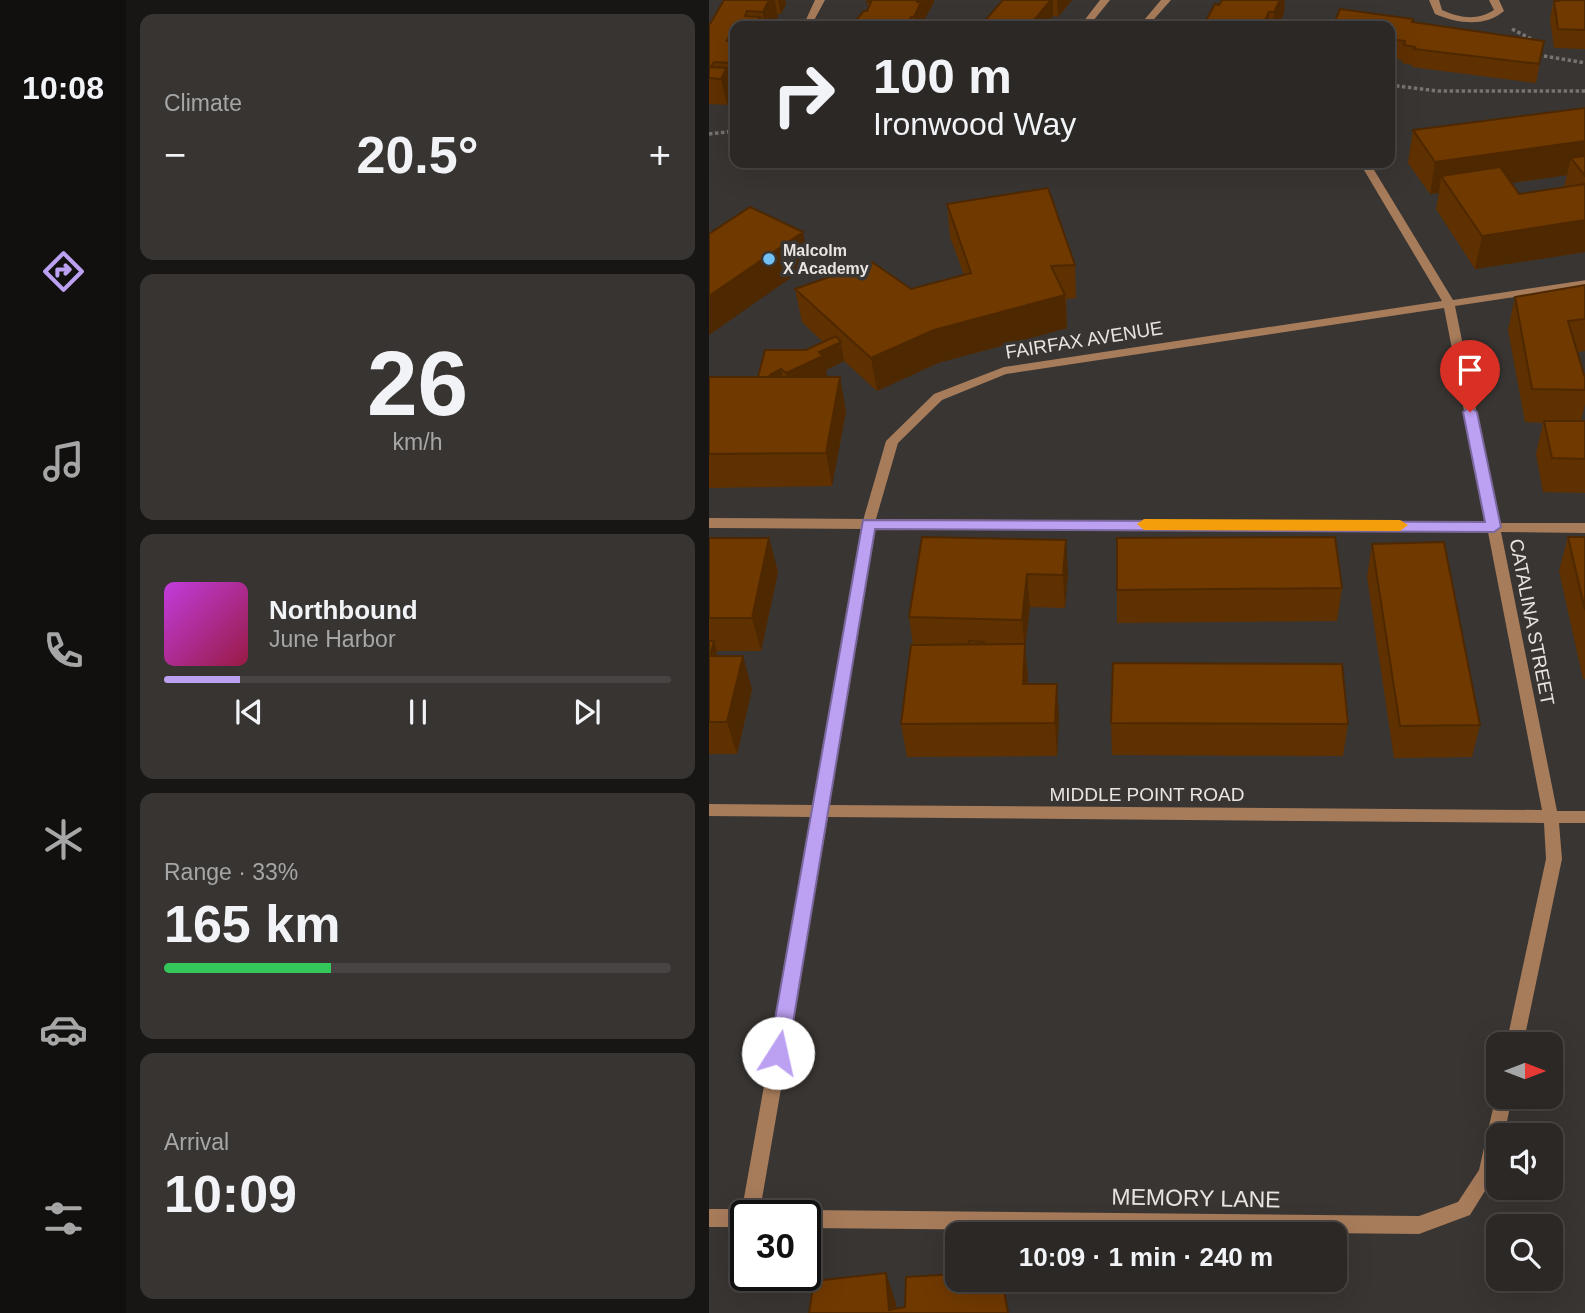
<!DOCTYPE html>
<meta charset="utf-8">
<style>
:root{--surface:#2b2826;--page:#373432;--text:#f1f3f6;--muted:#a6a6a7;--line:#474443;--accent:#bca0f2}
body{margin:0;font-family:Helvetica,sans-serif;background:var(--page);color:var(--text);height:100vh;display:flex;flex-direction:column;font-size:26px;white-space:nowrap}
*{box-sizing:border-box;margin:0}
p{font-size:23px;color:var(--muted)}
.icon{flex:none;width:38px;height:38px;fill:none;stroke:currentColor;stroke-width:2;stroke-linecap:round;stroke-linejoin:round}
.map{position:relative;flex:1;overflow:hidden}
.sheet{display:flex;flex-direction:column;gap:14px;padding:14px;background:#181615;width:583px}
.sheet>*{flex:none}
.top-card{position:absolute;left:21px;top:21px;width:665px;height:147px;border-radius:14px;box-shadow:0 7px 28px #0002,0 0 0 2px var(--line);background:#2b2826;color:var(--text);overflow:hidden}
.needle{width:46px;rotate:90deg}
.controls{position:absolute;left:777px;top:1032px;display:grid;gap:14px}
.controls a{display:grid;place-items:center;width:77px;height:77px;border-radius:14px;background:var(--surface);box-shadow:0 7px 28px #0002,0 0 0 2px var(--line);font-size:35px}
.speed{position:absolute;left:21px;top:1200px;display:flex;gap:14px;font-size:35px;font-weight:700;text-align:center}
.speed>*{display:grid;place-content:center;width:91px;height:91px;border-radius:50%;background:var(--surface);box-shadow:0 7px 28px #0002,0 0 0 2px var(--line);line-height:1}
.speed .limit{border:4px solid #111;border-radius:10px;background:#fff;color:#111}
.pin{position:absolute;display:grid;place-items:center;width:60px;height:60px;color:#fff;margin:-72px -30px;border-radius:50% 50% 50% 0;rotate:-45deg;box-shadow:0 0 7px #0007}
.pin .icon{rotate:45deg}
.me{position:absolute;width:77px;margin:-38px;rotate:10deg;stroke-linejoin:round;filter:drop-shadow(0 0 5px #0008)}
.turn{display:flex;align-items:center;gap:24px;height:147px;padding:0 28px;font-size:32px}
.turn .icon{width:91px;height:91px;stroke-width:2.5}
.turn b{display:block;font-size:49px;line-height:60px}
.big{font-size:52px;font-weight:700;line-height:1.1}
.sheet .card{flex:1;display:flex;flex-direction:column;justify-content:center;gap:10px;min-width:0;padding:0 24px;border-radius:14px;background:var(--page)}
.sheet .dial{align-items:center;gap:0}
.dial b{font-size:91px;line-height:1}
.song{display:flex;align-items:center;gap:21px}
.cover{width:84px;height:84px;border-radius:10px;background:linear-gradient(135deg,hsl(290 70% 55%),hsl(340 70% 35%))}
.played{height:7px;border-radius:4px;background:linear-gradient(90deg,var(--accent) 15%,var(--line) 15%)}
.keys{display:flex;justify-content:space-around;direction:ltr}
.heat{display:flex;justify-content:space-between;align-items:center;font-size:38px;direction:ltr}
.charge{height:10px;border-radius:5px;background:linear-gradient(90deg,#34c759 33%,var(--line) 0)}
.trip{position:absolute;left:236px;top:1222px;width:402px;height:70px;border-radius:14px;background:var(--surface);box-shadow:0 7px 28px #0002,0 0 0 2px var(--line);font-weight:700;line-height:70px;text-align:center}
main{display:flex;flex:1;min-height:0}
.tabs{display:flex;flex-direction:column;width:126px;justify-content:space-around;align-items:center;background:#11100f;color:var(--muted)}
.tabs .icon{width:49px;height:49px}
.tabs .current{color:var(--accent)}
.tabs b{font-size:32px;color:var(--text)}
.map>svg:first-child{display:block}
</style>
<main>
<nav class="tabs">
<b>10:08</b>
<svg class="icon current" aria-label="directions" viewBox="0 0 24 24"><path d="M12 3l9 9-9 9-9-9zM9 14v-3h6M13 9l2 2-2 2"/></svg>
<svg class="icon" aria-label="music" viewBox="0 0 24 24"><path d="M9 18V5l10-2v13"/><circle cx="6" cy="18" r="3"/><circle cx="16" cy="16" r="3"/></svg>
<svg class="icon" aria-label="phone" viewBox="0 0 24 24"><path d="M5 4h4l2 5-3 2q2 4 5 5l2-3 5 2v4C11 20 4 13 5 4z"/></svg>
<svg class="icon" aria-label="climate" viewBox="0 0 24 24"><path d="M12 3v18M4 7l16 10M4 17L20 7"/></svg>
<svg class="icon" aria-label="car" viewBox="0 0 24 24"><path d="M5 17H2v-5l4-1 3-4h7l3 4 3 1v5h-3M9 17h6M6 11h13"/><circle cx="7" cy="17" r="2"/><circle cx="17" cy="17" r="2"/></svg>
<svg class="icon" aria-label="filters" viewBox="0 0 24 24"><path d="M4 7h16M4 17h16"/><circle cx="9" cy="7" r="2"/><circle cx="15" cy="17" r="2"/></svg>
</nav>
<section class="sheet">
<div class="card"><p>Climate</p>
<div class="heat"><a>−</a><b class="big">20.5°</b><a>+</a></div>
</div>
<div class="card dial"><b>26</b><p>km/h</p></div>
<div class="card">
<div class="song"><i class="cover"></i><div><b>Northbound</b><p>June Harbor</p></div></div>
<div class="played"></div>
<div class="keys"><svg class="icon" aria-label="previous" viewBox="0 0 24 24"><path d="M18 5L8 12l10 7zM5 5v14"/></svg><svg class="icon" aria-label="pause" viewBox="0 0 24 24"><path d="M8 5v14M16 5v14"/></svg><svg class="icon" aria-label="next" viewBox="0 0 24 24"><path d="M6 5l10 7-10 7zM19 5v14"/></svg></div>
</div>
<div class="card"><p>Range · 33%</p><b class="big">165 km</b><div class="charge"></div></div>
<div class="card"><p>Arrival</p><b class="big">10:09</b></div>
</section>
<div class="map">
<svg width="877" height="1313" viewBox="0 0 877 1313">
<rect width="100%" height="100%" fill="#393532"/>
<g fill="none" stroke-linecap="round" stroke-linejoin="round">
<path stroke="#767370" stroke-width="3.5" stroke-dasharray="3.5 2.5" stroke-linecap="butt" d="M 803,29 L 826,41
M 829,55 L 877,63
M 681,85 L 729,91 L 877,91
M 0,134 L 26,131"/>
<path fill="#a77c5b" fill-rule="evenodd" d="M 0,518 L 159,519 L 165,524 L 159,529 L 0,528 Z"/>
<path fill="#a77c5b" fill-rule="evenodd" d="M 106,0 L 116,0 L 102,26 L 94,26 Z
M 391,0 L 401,0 L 380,26 L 371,26 Z
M 452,0 L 462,0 L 439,26 L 430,26 Z
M 720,0 L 730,0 L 733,10 C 751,18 768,21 785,10 L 780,0 L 790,0 L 795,11 C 775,28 748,23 726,14 Z
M 653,163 L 660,163 L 662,165 L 744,300 L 877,280 L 877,286 L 746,306 L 790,523 L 877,523 L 877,533 L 792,532 L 848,811 L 877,811 L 877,823 L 850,823 L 853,859 L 814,1045 L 797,1045 L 837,859 L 835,823 L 119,817 L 50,1216 L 37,1216 L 37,1227 L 0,1227 L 0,1209 L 33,1209 L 103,817 L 0,816 L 0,804 L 105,805 L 110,768 L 153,524 L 177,441 L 225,394 L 295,367 L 733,301 L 652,165 ZM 735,308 L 777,523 L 167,519 L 189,443 L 233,400 L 297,374 ZM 165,529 L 779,532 L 833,810 L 120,805 L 124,768 Z
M 788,1091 L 789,1097 L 803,1097 L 795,1136 L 789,1136 L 787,1173 L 761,1215 L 710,1234 L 96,1228 L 96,1216 L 88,1216 L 90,1213 L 96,1210 L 710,1216 L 749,1202 L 770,1170 Z"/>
</g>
<path fill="#603100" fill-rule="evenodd" d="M 15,0 L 76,0 L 77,4 L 72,14 L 68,14 L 69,18 L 65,26 L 26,26 L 26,89 L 23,89 L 24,94 L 18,105 L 0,104 L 0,24 L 1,24 Z
M 294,0 L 363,0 L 349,17 L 344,16 L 336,26 L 273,26 L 273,24 Z
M 844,0 L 876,0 L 876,49 L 845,48 L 841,19 L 844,4 Z
M 158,2 L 225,2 L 214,22 L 215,26 L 144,26 L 158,11 L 159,7 Z
M 506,4 L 575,13 L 569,26 L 494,26 Z
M 704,22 L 835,41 L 827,83 L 703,67 L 703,65 L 693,63 L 693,60 L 681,58 L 681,26 Z
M 876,108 L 876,252 L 766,269 L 727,209 L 730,193 L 721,194 L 699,163 L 704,130 ZM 858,175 L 855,187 L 810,194 L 802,183 Z
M 238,204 L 366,265 L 367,298 L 357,299 L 358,328 L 229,363 L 168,391 L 135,361 L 117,370 L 118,376 L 114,377 L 137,411 L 123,486 L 0,488 L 0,377 L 49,377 L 97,350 L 114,342 L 93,322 L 86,289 L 202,289 L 255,275 L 241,237 Z
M 876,285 L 876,351 L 869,352 L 876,378 L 876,404 L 872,421 L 876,421 L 876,493 L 834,492 L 827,454 L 834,423 L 816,422 L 799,330 L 806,297 Z
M 213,537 L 359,573 L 356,608 L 321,607 L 316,647 L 319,677 L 319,684 L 350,716 L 348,756 L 198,757 L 192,724 L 204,645 L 200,617 Z
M 859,537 L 876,537 L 876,679 L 874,679 L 850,571 Z
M 0,538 L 60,538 L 69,572 L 52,651 L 8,651 L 7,656 L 43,689 L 28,754 L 0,754 Z
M 663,544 L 771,725 L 763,757 L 685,758 L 658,577 Z
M 633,588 L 628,621 L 408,623 L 408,590 Z
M 402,723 L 639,724 L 634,756 L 403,755 Z"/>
<path fill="#4e2800" d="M 51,0 L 66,0 L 69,18 L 65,26 L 56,26 Z
M 69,0 L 76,0 L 77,4 L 72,14 Z
M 209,0 L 225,0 L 225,2 L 214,22 L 215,26 L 206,26 L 205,17 Z
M 342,0 L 344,0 L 344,16 L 336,26 L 320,26 Z
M 348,0 L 363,0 L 349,17 Z
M 571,0 L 576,0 L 575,13 L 569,26 L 564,26 L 565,12 Z
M 560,12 L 559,26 L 553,26 Z
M 51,17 L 53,26 L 46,26 Z
M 20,36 L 24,57 L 26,53 L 26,88 L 18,41 Z
M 18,68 L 24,94 L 18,105 L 12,79 Z
M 876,141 L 876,172 L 862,158 L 858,175 L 743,191 L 732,176 L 730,193 L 721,194 L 726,162 Z
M 876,220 L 876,252 L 766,269 L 773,236 Z
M 94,232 L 100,265 L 0,335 L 0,296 Z
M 356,295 L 358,328 L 229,363 L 168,391 L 162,358 L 225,330 Z
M 132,342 L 135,361 L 117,370 L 118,376 L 81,393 L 77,373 L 110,352 Z
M 72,369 L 77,389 L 57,391 L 61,375 Z
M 131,377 L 137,411 L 123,486 L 117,453 Z
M 60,538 L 69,572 L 52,651 L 43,618 Z
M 357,540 L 359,573 L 356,608 L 354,575 Z
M 318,574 L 321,607 L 316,647 L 319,677 L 316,716 L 314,684 L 316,651 L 313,620 Z
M 5,641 L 8,651 L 0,681 L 0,659 Z
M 34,656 L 43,689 L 28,754 L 18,722 Z
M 348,684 L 350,716 L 348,756 L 346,723 Z
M 177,1273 L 187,1303 L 188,1313 L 180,1310 Z"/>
<path fill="#703900" stroke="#4e2800" stroke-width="2" d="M 15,0 L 60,0 L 54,12 L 38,11 L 36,16 L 51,17 L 46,26 L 26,26 L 26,36 L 20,36 L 18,41 L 26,41 L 26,53 L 21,63 L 5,62 L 2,67 L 18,68 L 12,79 L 0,78 L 0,24 L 1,24 Z
M 159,0 L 209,0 L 208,2 L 212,2 L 205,17 L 202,17 L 200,22 L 195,22 L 193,26 L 144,26 L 146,21 L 155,11 L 158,11 L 162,2 L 158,2 Z
M 294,0 L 342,0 L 320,26 L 283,26 L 273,24 Z
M 513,0 L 571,0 L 565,12 L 560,12 L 553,26 L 494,26 L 506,4 L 510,5 Z
M 850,0 L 876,0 L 876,30 L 849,29 L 845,1 L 850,1 Z
M 631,9 L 704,19 L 703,22 L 835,41 L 830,64 L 705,49 L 706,47 L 695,45 L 696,41 L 681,39 L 681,26 L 624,26 Z
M 876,108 L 876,141 L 726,162 L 704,130 Z
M 876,156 L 876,176 L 862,158 Z
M 791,167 L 810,194 L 876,184 L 876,220 L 773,236 L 732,176 Z
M 339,188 L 366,265 L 342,266 L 356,295 L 225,330 L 162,358 L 86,289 L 163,262 L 202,289 L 262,273 L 238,204 Z
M 41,207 L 94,232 L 0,296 L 0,234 Z
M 876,285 L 876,319 L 859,321 L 876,378 L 876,390 L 823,389 L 806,297 Z
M 127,336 L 132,342 L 110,352 L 114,356 L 77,373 L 72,369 L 61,375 L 60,377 L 49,377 L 56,350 L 97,350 Z
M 0,377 L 131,377 L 117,453 L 0,454 Z
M 835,421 L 876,421 L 876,459 L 843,458 Z
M 213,537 L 357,540 L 354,575 L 318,574 L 313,620 L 200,617 Z
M 626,537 L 633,588 L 408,590 L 408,538 Z
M 859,537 L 876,537 L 876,610 Z
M 0,538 L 60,538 L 43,618 L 0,618 Z
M 735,542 L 771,725 L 691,726 L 663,544 Z
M 0,641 L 5,641 L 1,656 L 0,656 Z
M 260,641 L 275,642 L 275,644 L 260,644 Z
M 316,644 L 314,684 L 348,684 L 346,723 L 192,724 L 202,645 Z
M 0,656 L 34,656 L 18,722 L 0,722 Z
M 404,663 L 633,664 L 639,724 L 402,723 Z
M 177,1273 L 180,1310 L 196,1307 L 197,1277 L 248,1274 L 248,1279 L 293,1279 L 299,1313 L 100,1313 L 105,1281 Z"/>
<path fill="#bca0f2" stroke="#7a689d" stroke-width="2" d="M 761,407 L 768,412 L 792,527 L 785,532 L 166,529 L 79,1053 L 76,1059 L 69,1062 L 63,1059 L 60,1053 L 154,520 L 776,522 L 754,412 Z"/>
<path fill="#f59e0b" d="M 435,519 L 691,520 L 699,525 L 691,531 L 435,530 L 428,524 Z"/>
<circle fill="#71c1f5" stroke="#393532" stroke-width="2.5" cx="60" cy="259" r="7"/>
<g text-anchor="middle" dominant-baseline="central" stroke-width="7" stroke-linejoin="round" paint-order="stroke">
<g font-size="16" font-weight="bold" fill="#e7e4e2" stroke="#393532" text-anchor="start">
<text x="74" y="250">Malcolm<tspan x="74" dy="18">X Academy</tspan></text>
</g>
<g font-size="19" fill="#e7e4e2" stroke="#393532">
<text transform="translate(375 340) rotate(-9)">FAIRFAX AVENUE</text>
<text transform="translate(823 622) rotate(79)">CATALINA STREET</text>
<text x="438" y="794">MIDDLE POINT ROAD</text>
</g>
<g font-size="23" fill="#e7e4e2" stroke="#393532">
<text transform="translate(487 1198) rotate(1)">MEMORY LANE</text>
</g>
</g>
</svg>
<div class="controls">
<a><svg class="needle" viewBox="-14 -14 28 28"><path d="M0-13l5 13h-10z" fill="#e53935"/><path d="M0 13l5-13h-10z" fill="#a6a6a7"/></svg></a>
<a><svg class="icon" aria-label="sound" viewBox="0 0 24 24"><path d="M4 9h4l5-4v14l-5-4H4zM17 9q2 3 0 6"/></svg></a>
<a><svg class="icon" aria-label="search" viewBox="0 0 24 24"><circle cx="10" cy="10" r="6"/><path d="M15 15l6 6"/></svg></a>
</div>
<div class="speed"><div class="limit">30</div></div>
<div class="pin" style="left:761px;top:412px;background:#d93025"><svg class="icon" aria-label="arrive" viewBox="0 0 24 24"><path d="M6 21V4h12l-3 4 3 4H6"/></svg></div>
<svg class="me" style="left:69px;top:1053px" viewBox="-20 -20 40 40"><circle r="19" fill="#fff"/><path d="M0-13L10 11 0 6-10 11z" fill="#bca0f2"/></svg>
<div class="trip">10:09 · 1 min · 240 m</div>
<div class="top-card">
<div class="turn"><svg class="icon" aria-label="right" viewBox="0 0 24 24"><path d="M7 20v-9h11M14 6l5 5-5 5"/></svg><div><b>100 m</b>Ironwood Way</div></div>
</div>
</div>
</main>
